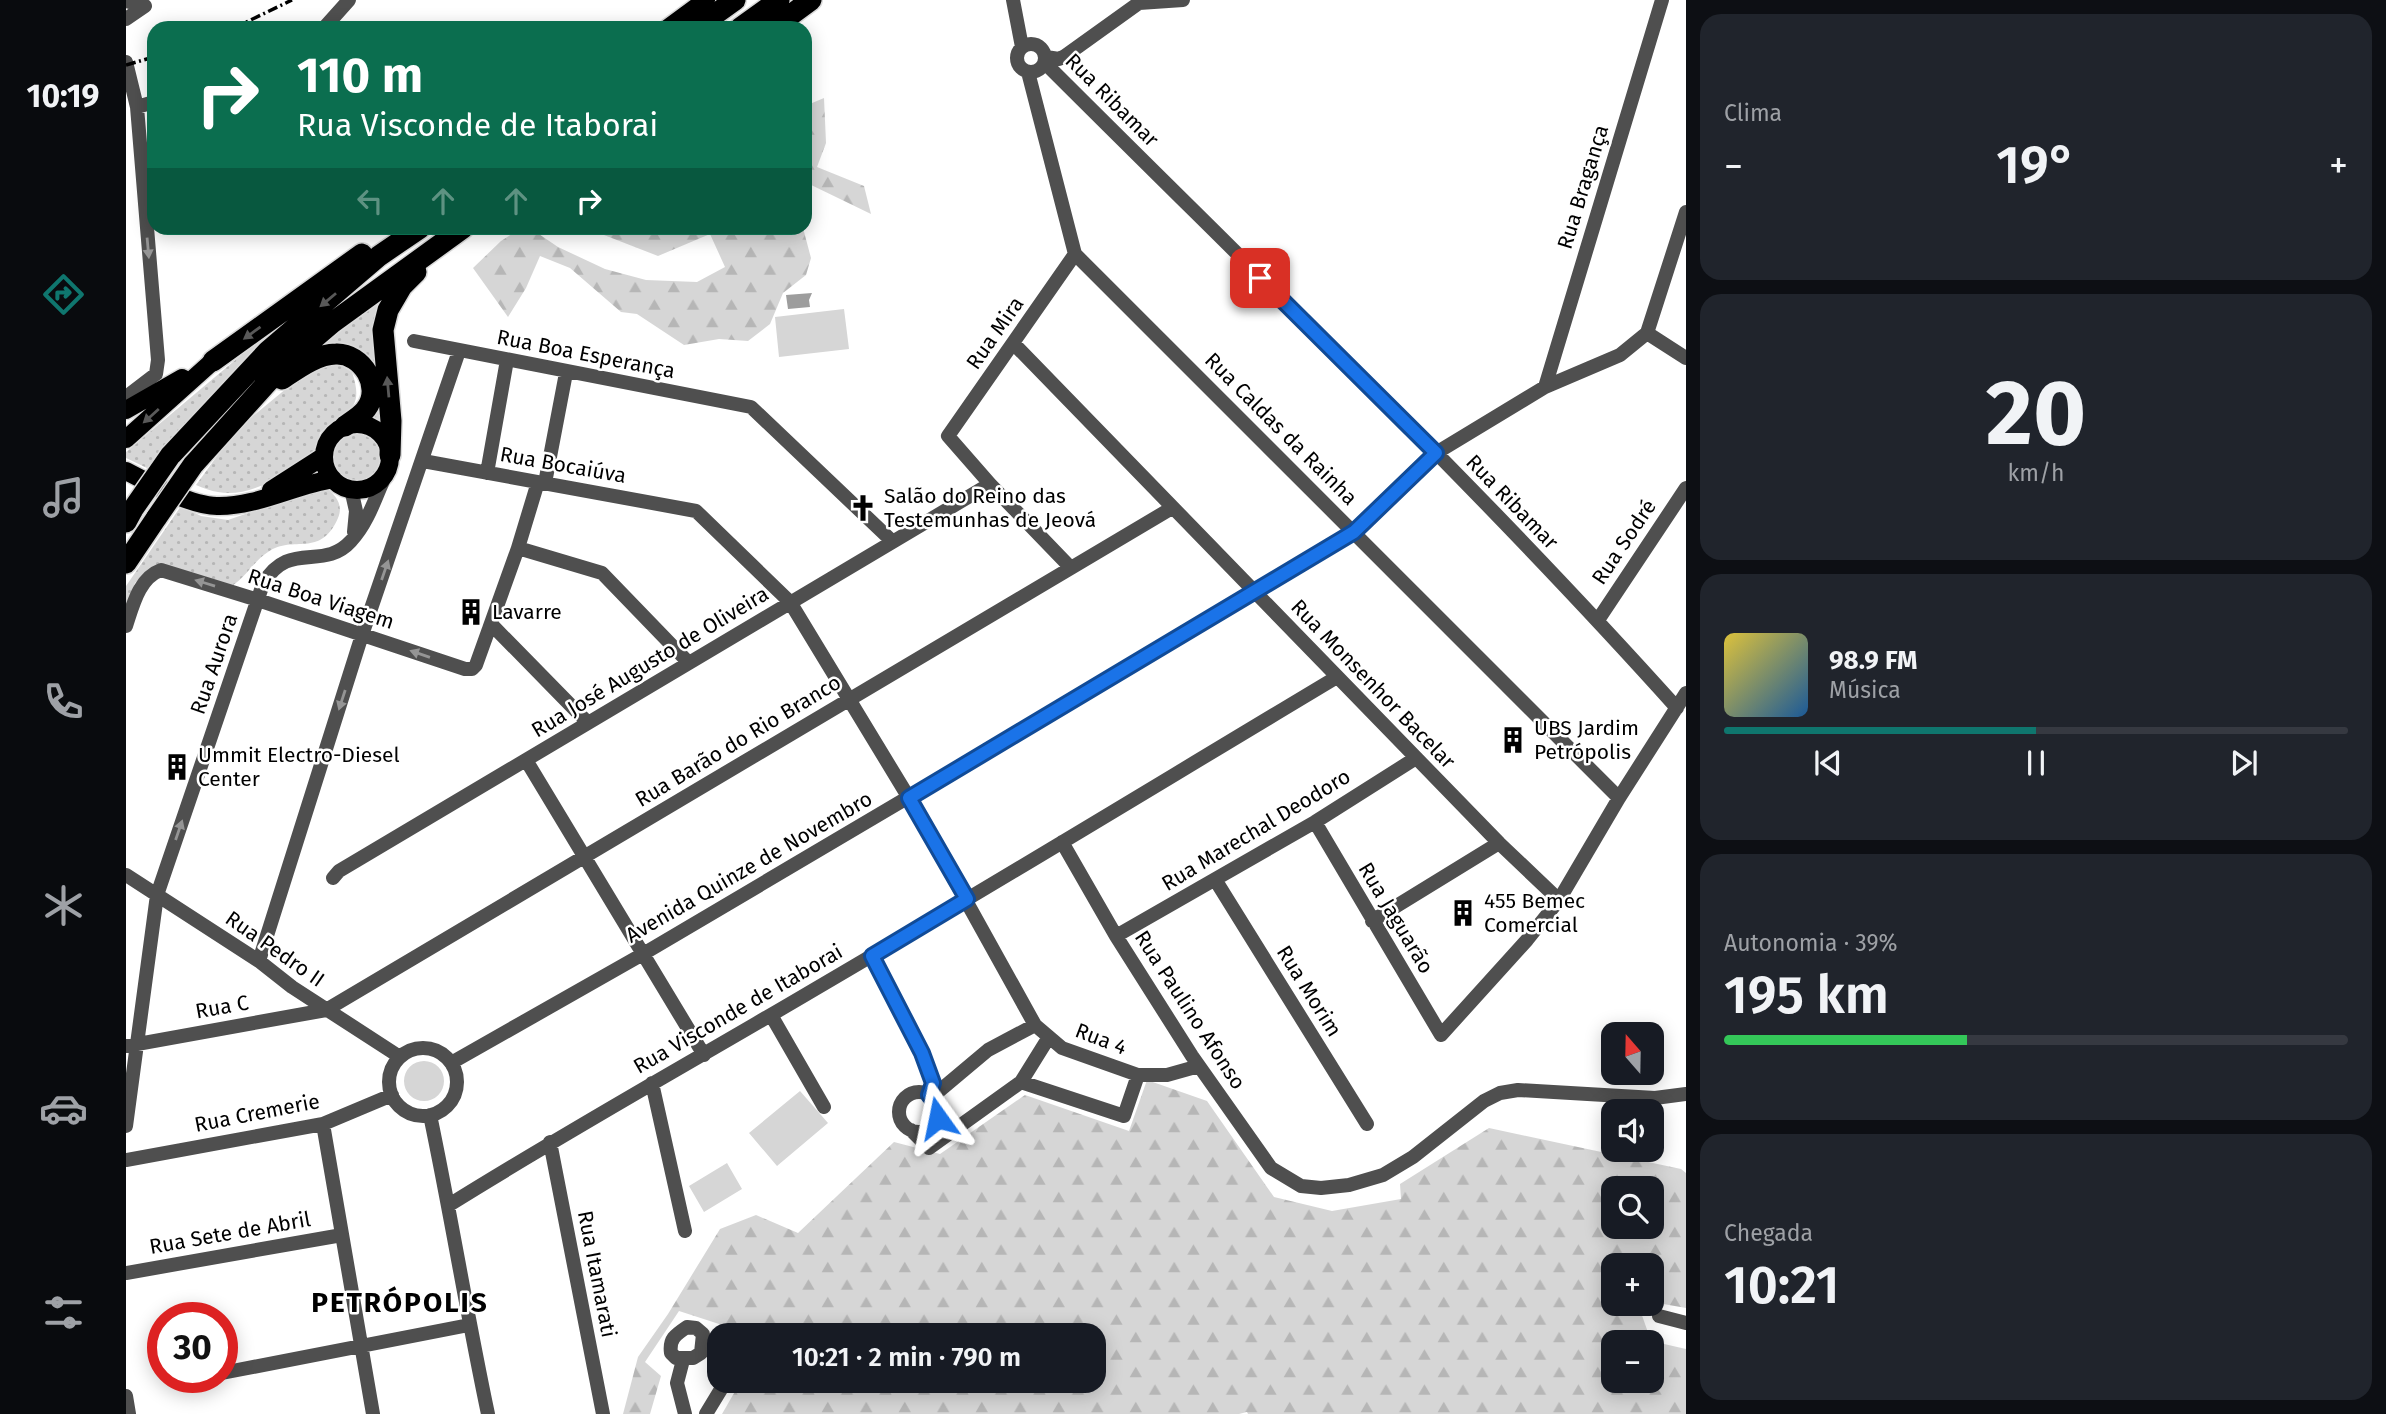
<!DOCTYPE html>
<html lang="pt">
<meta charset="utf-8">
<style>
:root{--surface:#171b24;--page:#20242c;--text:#f1f3f6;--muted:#9ea1a6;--line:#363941;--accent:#0f766e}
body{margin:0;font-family:"Fira Sans",sans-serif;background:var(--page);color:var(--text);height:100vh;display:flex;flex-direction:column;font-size:26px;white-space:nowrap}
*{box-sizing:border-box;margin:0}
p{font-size:23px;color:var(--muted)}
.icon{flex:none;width:38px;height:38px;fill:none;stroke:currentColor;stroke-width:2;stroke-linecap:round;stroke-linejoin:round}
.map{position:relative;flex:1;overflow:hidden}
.drawer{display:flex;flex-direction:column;gap:14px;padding:14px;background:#0d0f14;width:700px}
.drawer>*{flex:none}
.banner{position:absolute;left:21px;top:21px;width:665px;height:214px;border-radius:21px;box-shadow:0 4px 18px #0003;background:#0b6e4f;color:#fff;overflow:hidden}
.needle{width:46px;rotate:340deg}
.buttons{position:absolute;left:1475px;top:1022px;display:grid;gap:14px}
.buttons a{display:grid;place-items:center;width:63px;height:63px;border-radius:14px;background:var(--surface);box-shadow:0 4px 18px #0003;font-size:35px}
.speed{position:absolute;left:21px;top:1302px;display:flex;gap:14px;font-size:35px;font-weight:700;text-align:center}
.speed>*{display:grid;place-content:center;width:91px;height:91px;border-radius:50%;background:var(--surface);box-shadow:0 4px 18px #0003;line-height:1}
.speed .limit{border:10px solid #d22;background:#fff;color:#111}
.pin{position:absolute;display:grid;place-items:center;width:60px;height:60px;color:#fff;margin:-30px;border-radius:14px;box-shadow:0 4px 10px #0006}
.me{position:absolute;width:77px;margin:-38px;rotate:348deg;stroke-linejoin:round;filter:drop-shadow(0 0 5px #0008)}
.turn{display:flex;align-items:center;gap:24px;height:147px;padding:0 35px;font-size:32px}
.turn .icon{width:91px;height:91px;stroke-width:2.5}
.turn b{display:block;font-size:49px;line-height:60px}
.lanes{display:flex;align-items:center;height:66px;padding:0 35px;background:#0003;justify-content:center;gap:35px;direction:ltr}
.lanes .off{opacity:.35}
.big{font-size:52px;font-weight:600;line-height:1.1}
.drawer .card{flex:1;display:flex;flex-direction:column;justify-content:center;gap:10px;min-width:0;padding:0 24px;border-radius:21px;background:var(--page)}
.drawer .dial{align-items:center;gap:0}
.dial b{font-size:91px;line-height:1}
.song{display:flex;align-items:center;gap:21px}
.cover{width:84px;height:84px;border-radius:10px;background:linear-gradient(135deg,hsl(50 70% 55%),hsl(210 70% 35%))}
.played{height:7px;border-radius:4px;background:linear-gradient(90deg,var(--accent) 50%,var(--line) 50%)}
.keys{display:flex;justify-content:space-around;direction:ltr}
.heat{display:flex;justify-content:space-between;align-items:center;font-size:38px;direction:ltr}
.charge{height:10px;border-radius:5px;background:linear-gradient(90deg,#34c759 39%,var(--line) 0)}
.trip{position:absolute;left:581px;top:1323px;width:399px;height:70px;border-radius:21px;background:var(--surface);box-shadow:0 4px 18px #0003;font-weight:600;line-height:70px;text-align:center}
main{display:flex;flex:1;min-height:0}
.tabs{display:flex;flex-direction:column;width:126px;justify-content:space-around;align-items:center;background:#090b0e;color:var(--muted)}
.tabs .icon{width:49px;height:49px}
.tabs .selected{color:var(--accent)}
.tabs b{font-size:32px;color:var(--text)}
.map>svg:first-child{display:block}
</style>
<main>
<nav class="tabs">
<b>10:19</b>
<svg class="icon selected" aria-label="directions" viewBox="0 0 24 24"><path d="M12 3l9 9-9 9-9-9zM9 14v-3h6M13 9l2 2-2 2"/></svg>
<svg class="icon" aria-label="music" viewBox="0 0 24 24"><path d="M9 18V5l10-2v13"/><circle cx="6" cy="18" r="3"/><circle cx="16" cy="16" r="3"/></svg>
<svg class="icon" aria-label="phone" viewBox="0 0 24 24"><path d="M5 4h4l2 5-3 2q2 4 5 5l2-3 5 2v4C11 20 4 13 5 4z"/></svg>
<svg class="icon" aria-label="climate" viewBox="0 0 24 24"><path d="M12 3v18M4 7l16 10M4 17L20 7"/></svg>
<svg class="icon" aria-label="car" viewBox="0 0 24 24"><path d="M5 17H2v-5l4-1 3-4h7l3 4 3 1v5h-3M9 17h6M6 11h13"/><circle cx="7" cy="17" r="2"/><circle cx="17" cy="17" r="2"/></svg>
<svg class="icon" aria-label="filters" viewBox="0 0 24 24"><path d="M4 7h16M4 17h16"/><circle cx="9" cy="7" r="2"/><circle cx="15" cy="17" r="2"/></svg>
</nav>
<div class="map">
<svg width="1560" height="1414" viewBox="0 0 1560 1414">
<defs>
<pattern id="grass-dots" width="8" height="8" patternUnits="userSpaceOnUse" patternTransform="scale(1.75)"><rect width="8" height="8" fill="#d6d6d6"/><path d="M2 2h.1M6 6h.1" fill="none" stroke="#b6b6b6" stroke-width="1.8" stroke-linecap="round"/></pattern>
<pattern id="forest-firs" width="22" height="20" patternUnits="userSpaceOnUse" patternTransform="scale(1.75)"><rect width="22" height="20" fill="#d6d6d6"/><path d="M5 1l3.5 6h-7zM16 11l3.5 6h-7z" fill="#b6b6b6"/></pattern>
<pattern id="water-ripples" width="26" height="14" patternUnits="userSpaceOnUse" patternTransform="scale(1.75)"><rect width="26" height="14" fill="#9d9d9d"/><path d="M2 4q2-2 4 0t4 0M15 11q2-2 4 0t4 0" fill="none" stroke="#858585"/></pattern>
</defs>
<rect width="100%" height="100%" fill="#fff"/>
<path fill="url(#grass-dots)" d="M 202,289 L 85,396 L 21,468 L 0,458 L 0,452 L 153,323 Z
M 262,296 L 261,425 L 243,416 L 247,374 L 186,354 L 247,305 Z
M 196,364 L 213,364 L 226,372 C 239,411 221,410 194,433 L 190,455 C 163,471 125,499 92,492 C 85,491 77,488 70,485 L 110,430 L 161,388 Z
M206 457a24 24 0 1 1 48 0a24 24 0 1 1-48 0Z
M 199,486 C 209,495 218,504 212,518 C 194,559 168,534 142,552 C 128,561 121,576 106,586 L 32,565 L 9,583 L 0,606 L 0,586 L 55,506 L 75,516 L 102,520 Z"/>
<path fill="url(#forest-firs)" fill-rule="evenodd" d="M 698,98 L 700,143 L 691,167 L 738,186 L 745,214 L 679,182 L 679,106 Z
M 395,228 L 404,228 L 432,247 L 479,269 L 520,280 L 571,282 L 599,267 L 584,234 L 532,256 L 460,228 L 526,228 L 536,230 L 548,228 L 677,228 L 685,258 L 680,275 L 657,293 L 644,324 L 622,341 L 593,339 L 558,345 L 511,314 L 495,312 L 444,268 L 414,256 L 400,288 L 382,317 L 347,268 L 375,241 Z
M 1021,1080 L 1081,1101 L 1148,1197 L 1206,1211 L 1275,1199 L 1274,1184 L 1363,1128 L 1555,1169 L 1560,1173 L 1560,1308 L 1526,1302 L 1526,1265 L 1488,1265 L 1488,1304 L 1512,1304 L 1525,1341 L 1560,1349 L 1560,1414 L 1122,1414 L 1121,1412 L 1113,1414 L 596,1414 L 615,1381 L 968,1381 L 968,1335 L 627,1335 L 553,1311 L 519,1362 L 535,1376 L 524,1414 L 497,1414 L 512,1357 L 542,1314 L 594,1229 L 630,1215 L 672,1233 L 768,1142 L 814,1154 L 899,1095 L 1003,1131 ZM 1488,1188 L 1526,1188 L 1526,1227 L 1488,1227 ZM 1488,1342 L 1526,1342 L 1526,1381 L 1488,1381 Z"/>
<path fill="#d6d6d6" d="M 718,309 L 723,349 L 653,357 L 649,317 Z
M278 1081a20 20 0 1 1 40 0a20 20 0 1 1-40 0Z
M 674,1091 L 702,1123 L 651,1166 L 623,1133 Z
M 601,1163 L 616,1189 L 578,1212 L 563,1186 Z"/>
<path fill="url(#water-ripples)" d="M 686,293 L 683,300 L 684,307 L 662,309 L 660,295 Z"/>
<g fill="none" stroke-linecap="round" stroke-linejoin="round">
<defs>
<path id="major" d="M 542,28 L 580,0
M 0,410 L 56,378
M198 457a33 33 0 1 1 66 0a33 33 0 1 1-66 0Z
M 0,439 L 87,361
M 0,471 C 23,483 65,506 91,506 C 130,507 169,485 207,479
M 145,490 L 198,456"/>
<path id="highway" d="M 570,28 L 609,0
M 614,28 L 653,0
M 647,28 L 685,0
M 87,361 L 236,254
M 156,379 C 171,369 191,354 210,354 C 236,353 257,387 240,409 C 236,415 226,421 219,426
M 264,455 L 265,421 L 257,330 L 262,310 L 276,286 L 290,272
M 44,456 L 142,351 L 253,256 L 294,228
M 67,465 L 158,364 L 206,323 L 337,228
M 0,522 L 7,509
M 0,563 L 31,517"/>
</defs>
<use href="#major" stroke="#dbdbdb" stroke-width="21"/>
<use href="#highway" stroke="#dbdbdb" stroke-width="24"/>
<path stroke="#4f4f4f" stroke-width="14" d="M 887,0 L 896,47
M 0,1 L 19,6 L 0,19
M 1013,3 L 1057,0
M 198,28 L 223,0
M891 58a14 14 0 1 1 28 0a14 14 0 1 1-28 0Z
M 920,57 L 933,59 L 939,56 L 1017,0
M 0,62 L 11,107 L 32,360 L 30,374 L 0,397
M 919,63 C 1132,276 1350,484 1551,708
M 902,72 L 949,254 L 1493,798
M 11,107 L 28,102
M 1521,333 L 1560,212
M 1521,333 L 1560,358
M 288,341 L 625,407 L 767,542
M 888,344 L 1373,843 L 1433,900
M 1419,387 L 1536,0
M 297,461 L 570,511 L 664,602 L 783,798 L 909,1025
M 361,473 L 381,360
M 419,483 L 440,373
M 225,489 L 230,511 L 228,532
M 392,548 L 476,573 L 562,662
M 945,568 L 864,484 L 822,436 L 949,254
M 1472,620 L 1560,488
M 365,624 L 462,723
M 0,626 C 7,605 13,578 35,570 L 132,600 L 339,669 L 346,669 L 350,665 L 392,548 L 412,482
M 400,760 L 578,1055
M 1189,822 L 1315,1035 L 1401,940 L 1433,900 L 1493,798 L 1560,693
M 936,842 L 990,936 L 1066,1056 L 1145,1168 L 1175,1186 L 1195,1188 L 1223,1185 L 1257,1175 L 1287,1157 L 1358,1101 L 1374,1093 L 1392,1090 L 1529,1098 L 1560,1094
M 0,875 L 133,961 L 166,987 L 274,1057
M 207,878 L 213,871 L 864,484
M 1090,881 L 1241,1124
M 1246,921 L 1373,843
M 990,936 L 1189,822 L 1290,758
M 746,956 L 796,1053 L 807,1083 L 803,1095
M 133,961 L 236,635 L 333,351
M 645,1015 L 698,1107
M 0,1046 L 200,1010 L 1046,508
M263 1082a34 34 0 1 1 68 0a34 34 0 1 1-68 0Z
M 325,1063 L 517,954 L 1128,593 L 1228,532 L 1310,453 L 1419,387 L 1494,355 L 1521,333
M 895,1082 L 998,1116 L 1012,1075
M 526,1083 L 559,1231
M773 1112a20 20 0 1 1 40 0a20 20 0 1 1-40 0Z
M 806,1097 L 862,1050 L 909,1025 L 936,1048 L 1012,1075 L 1041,1075 L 1073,1066
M 304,1115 C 325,1215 341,1315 362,1414
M 197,1124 L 247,1414
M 0,1126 L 31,895 L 137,584 C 163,539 197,572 225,541 C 242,523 250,496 260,474
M 785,1130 L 803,1148 L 895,1082 L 923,1037
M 424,1142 L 477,1414
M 0,1160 L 197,1124 L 266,1095
M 323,1205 C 440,1132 560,1065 679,995 C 857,891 1034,783 1211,677
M 0,1273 L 216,1235
M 1533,1316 L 1560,1323
M 561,1327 L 570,1328 L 577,1334 L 575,1353 L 567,1358 L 550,1358 L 545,1353 C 543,1339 549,1335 561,1327 Z
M 557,1360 L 551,1383 L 559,1414
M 96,1373 L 343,1325
M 0,1396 L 3,1414
M 580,1414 L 600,1381"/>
<use href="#major" stroke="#000" stroke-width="18"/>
<use href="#highway" stroke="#000" stroke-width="21"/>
<path stroke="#000" stroke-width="3.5" stroke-dasharray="10 3.5 2 3.5" stroke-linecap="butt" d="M 108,28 L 166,0
M 0,65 L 28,57"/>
<defs>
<path id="highway-bridge" d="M 7,509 L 44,456
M 31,517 L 67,465"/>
</defs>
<use href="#highway-bridge" stroke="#dbdbdb" stroke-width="24" stroke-linecap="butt"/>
<use href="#highway-bridge" stroke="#000" stroke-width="21"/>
</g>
<defs><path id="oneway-solid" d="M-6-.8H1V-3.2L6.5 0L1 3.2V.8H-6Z" transform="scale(1.75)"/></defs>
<g fill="#959595">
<use href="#oneway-solid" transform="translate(22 248) rotate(85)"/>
<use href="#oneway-solid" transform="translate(259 570) rotate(-71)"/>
<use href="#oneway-solid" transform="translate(79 583) rotate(-163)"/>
<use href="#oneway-solid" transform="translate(294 654) rotate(-161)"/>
<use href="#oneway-solid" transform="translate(216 700) rotate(108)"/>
<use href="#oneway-solid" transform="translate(53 830) rotate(-71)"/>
</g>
<g fill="#595959">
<use href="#oneway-solid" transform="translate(202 300) rotate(140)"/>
<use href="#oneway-solid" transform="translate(126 333) rotate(144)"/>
<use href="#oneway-solid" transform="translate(262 387) rotate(-95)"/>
<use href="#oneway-solid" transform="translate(25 416) rotate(138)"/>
</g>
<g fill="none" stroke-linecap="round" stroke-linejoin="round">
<defs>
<path id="route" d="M 812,1118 L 812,1105 L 803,1095 L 807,1083 L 796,1053 L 746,956 L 841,899 L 783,798 L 1228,532 L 1310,453 L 1134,278"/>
</defs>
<use href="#route" stroke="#114b97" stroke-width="18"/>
<use href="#route" stroke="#1a73e8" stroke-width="12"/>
</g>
<defs>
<symbol id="church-bare" viewBox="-9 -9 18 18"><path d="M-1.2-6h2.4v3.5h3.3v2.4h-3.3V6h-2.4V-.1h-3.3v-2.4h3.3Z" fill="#000" stroke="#fff" stroke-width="2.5" paint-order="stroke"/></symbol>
<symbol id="building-bare" viewBox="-9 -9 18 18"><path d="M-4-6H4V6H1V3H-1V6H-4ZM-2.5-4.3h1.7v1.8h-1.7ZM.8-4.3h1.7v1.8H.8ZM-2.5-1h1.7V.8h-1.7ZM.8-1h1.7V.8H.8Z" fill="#000" stroke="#fff" stroke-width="2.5" paint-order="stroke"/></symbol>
</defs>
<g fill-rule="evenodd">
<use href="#church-bare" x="718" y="489" width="38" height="38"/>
<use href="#building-bare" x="326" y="593" width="38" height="38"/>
<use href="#building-bare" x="1368" y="721" width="38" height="38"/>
<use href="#building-bare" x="32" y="748" width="38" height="38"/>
<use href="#building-bare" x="1318" y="894" width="38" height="38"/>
</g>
<g text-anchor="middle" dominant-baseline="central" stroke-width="5" stroke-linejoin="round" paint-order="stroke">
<g font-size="21" fill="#000" stroke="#fff">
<text transform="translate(986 100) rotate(45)">Rua Ribamar</text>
<text transform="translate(1457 187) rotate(-73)">Rua Bragança</text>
<text transform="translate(869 333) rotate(-55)">Rua Mira</text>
<text transform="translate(460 354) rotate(11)">Rua Boa Esperança</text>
<text transform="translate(1155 429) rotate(45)">Rua Caldas da Rainha</text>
<text transform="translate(437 465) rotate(10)">Rua Bocaiúva</text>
<text transform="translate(1386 502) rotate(46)">Rua Ribamar</text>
<text transform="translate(1498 542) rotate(-56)">Rua Sodré</text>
<text transform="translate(195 599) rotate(18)">Rua Boa Viagem</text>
<text transform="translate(524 662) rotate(-31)">Rua José Augusto de Oliveira</text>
<text transform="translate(88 664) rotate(-71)">Rua Aurora</text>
<text transform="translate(1247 684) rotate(46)">Rua Monsenhor Bacelar</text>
<text transform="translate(612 741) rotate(-31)">Rua Barão do Rio Branco</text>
<text transform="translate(1130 830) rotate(-31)">Rua Marechal Deodoro</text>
<text transform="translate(623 867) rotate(-30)">Avenida Quinze de Novembro</text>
<text transform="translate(1270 918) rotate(59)">Rua Jaguarão</text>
<text transform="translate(149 949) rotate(35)">Rua Pedro II</text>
<text transform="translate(1183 991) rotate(58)">Rua Morim</text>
<text transform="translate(96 1007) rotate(-10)">Rua C</text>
<text transform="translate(612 1009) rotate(-30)">Rua Visconde de Itaborai</text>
<text transform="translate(1064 1010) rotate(57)">Rua Paulino Afonso</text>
<text transform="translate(975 1039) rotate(21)">Rua 4</text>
<text transform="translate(131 1113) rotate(-11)">Rua Cremerie</text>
<text transform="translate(104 1233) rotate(-10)">Rua Sete de Abril</text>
<text transform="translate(471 1274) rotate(79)">Rua Itamarati</text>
</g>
<g font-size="21" fill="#000" stroke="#fff" text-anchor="start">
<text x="758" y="496">Salão do Reino das<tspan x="758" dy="24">Testemunhas de Jeová</tspan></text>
<text x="366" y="612">Lavarre</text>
<text x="1408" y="728">UBS Jardim<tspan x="1408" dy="24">Petrópolis</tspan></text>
<text x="72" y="755">Ummit Electro-Diesel<tspan x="72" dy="24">Center</tspan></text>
<text x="1358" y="901">455 Bemec<tspan x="1358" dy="24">Comercial</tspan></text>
</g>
<g font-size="28" font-weight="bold" letter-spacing="2" fill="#000" stroke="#fff">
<text x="274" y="1302">PETRÓPOLIS</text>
</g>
</g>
</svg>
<div class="buttons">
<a><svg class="needle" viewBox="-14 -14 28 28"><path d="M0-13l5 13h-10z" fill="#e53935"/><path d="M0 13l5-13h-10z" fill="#9ea1a6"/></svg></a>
<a><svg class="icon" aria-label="sound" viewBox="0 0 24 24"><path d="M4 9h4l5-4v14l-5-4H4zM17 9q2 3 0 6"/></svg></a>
<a><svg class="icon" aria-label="search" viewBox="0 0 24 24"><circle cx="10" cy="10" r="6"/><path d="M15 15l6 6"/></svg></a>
<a>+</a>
<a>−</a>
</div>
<div class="speed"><div class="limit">30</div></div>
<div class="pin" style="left:1134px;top:278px;background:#d93025"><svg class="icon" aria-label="arrive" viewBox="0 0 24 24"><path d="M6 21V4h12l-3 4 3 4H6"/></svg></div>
<svg class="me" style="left:812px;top:1118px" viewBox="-20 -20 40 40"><path d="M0-17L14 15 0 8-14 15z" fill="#1a73e8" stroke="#fff" stroke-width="4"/></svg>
<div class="trip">10:21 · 2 min · 790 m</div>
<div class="banner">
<div class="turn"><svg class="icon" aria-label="right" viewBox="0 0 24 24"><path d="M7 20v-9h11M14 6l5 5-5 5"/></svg><div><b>110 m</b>Rua Visconde de Itaborai</div></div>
<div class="lanes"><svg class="icon off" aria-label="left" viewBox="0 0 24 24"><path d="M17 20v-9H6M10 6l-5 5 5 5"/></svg><svg class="icon off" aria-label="ahead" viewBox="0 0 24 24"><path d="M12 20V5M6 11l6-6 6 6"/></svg><svg class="icon off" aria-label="ahead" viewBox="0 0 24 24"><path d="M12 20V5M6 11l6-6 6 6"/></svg><svg class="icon" aria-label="right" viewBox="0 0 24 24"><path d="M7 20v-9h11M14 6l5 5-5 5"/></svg></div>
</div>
</div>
<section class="drawer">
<div class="card"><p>Clima</p>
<div class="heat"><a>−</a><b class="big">19°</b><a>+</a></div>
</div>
<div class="card dial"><b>20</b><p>km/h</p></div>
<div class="card">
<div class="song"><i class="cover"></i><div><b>98.9 FM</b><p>Música</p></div></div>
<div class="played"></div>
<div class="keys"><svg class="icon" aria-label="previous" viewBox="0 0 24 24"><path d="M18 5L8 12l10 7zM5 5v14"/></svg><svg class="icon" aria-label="pause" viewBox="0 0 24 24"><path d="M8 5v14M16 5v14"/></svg><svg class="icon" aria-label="next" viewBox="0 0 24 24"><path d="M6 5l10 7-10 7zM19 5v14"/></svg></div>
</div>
<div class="card"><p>Autonomia · 39%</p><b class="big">195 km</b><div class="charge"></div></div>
<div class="card"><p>Chegada</p><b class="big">10:21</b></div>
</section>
</main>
